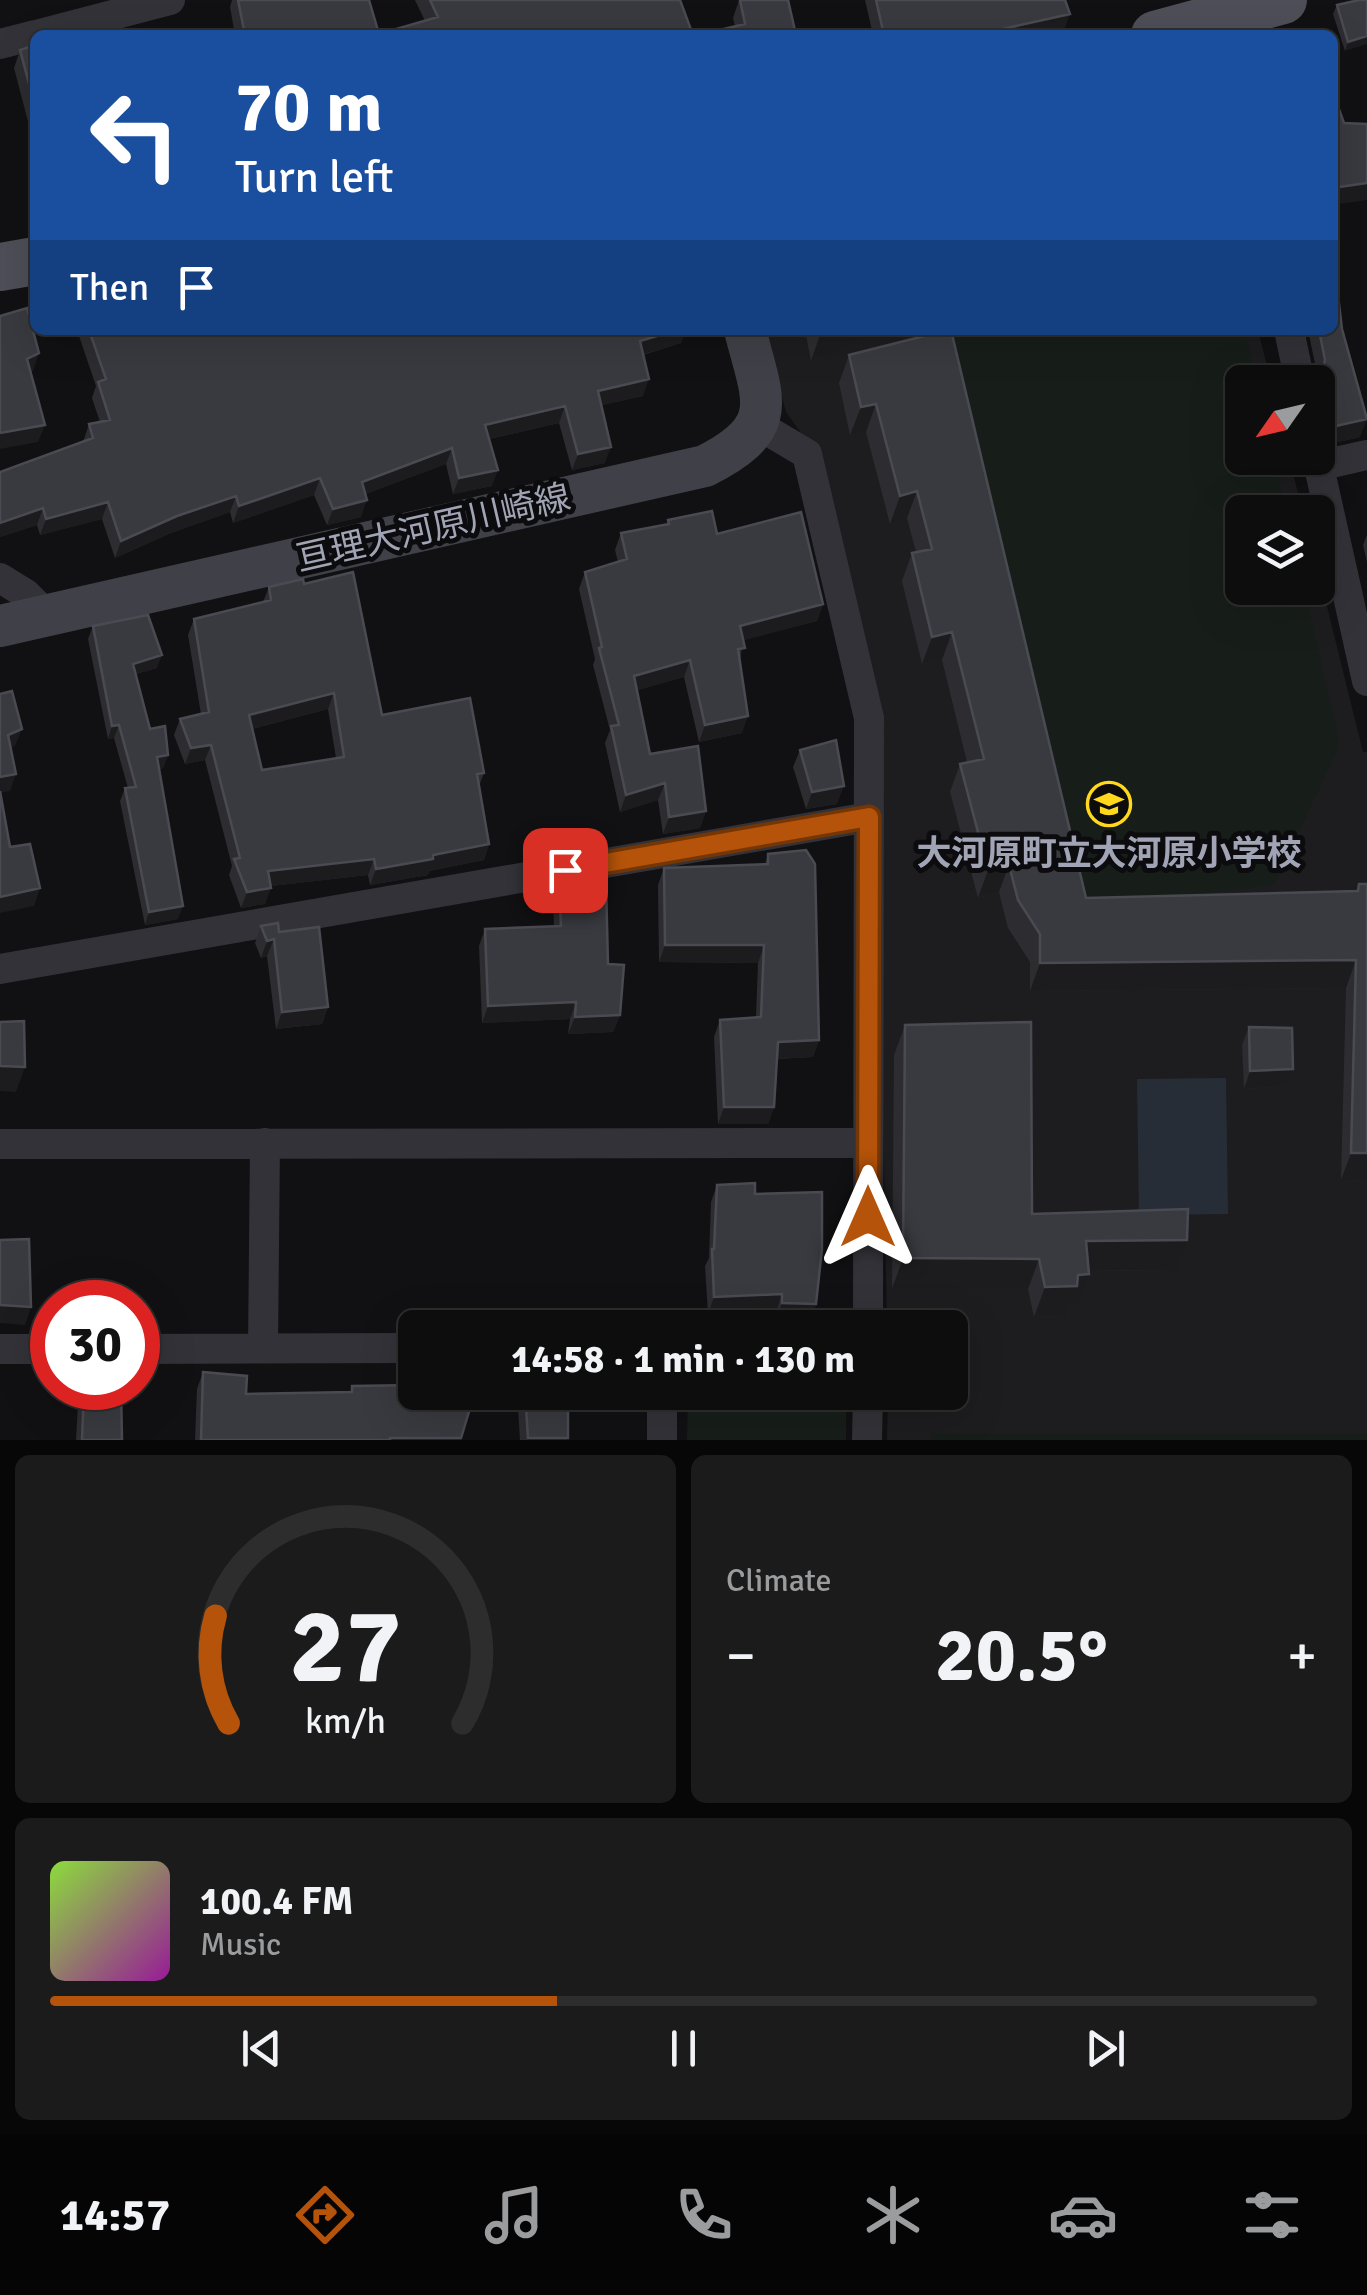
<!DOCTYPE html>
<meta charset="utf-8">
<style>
:root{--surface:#0d0d0e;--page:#1b1b1c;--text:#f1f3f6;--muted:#9a9c9e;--line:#2d2d2e;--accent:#b45309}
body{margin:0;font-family:Signika,"Noto Sans JP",sans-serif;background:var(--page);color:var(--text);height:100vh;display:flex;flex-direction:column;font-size:38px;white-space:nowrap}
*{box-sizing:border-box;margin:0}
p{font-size:32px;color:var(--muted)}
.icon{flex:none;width:55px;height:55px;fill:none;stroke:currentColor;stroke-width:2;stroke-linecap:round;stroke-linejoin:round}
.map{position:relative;height:1440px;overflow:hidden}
.sheet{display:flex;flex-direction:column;gap:15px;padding:15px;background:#070708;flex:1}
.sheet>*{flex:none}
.guide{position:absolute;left:30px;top:30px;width:1308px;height:305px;border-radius:15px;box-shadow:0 10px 40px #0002,0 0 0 2px var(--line);background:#1a4fa0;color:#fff;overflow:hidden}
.needle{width:65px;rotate:236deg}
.buttons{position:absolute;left:1225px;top:365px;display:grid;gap:20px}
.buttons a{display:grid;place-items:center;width:110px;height:110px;border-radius:15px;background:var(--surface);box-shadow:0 10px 40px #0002,0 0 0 2px var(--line);font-size:50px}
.speed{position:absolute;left:30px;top:1280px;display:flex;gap:20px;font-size:50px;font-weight:700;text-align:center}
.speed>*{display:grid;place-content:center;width:130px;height:130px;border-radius:50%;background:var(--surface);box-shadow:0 10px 40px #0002,0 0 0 2px var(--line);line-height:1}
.speed .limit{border:15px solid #d22;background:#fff;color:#111}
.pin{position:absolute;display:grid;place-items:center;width:85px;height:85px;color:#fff;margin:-42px;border-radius:20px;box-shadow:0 5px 15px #0006}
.me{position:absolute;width:110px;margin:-55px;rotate:0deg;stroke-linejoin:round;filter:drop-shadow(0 0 8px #0008)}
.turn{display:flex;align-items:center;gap:35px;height:210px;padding:0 40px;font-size:45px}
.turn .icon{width:130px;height:130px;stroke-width:2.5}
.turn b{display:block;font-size:70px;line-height:85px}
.then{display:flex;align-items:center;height:95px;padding:0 40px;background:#0003;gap:20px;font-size:38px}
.big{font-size:75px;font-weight:700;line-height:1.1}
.sheet .widget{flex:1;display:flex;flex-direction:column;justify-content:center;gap:15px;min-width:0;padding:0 35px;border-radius:15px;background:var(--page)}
.sheet .dial{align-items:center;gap:0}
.dial svg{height:260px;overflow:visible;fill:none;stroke:var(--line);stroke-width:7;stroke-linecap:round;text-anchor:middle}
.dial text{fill:var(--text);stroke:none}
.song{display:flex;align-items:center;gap:30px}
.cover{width:120px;height:120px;border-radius:15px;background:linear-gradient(135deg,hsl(90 70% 55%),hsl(300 70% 35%))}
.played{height:10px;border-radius:5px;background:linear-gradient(90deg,var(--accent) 40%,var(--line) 40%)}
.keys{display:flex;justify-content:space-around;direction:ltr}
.heat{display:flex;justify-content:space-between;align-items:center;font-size:55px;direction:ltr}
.sheet .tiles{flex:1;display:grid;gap:15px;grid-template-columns:1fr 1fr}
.widget:last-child{grid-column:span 2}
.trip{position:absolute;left:398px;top:1310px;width:570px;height:100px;border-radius:15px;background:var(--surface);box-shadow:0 10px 40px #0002,0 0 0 2px var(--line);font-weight:700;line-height:100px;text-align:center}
.dock{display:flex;height:160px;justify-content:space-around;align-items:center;background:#050506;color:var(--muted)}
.dock .icon{width:70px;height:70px}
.dock .selected{color:var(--accent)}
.dock b{font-size:45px;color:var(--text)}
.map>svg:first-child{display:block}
</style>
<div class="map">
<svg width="1367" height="1440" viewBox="0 0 1367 1440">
<rect width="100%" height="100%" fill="#111113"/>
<path fill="#1d1d20" d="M 764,330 L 1258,330 L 1271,382 L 1242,382 L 1242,458 L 1289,458 L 1303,512 L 1242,512 L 1242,588 L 1318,588 L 1318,570 L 1363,752 L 1367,752 L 1367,1440 L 887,1440 L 888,1393 L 950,1392 L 950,1328 L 887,1327 L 875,721 L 814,451 L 786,412 Z"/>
<path fill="#171e19" d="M 964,330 L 1245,330 L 1257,382 L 1242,382 L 1242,458 L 1274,458 L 1287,512 L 1242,512 L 1242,588 L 1304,588 L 1340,744 L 1274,885 L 1086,910 L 945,350 Z
M 688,1393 L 846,1393 L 846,1440 L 687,1440 Z
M 931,1433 L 1367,1433 L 1367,1440 L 931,1440 Z"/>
<path fill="#272d37" d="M 1226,1078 L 1228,1214 L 1139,1215 L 1137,1079 Z"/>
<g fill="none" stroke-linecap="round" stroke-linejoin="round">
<path stroke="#323238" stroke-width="30" d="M 36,35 L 170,0
M 0,44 L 35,35
M 1289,330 L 1300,382
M 758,425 L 807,454 L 869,718 L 868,1328
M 1317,458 L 1367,681
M 1318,466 L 1367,455
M 0,578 L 26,594 L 47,615
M 0,969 L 869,817
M 0,1144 L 868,1143
M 263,1348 L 265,1143
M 0,1349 L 52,1349
M 138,1349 L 415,1348
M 662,1440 L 662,1392
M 867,1440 L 868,1392"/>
<path stroke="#404048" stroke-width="42" d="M 0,626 L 705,466 C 782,427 763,401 745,330"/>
<path stroke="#4d4e57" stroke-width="48" d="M 1155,35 L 1283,0
M 0,267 L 35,261"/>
</g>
<path fill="#2d2d31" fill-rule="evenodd" d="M 232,0 L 369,0 L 379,34 L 425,21 L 415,0 L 680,0 L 693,35 L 235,35 L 230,7 Z
M 739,0 L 796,35 L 735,26 L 733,18 Z
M 865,0 L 1065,0 L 1063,33 L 1056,35 L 873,35 Z
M 1367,0 L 1345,51 L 1333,14 L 1337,5 Z
M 35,45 L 35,148 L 14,68 L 20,50 Z
M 1342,329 L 1360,437 L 1329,444 L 1318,404 L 1318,378 L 1308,330 Z
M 81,330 L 273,330 L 274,332 L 279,330 L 686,330 L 681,343 L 643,355 L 643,396 L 602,405 L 605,463 L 572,470 L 559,423 L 489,439 L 492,486 L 453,494 L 446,464 L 365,494 L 361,517 L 327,525 L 314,495 L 233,523 L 230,512 L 171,533 L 115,558 L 102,519 L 40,535 L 37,525 L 0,537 L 83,442 L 89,424 L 100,422 L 92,398 L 96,386 L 79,336 Z
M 805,330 L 876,330 L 828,356 L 811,361 Z
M 948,330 L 1086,898 L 1356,891 L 1359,884 L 1367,1181 L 1341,1180 L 1346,988 L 1030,991 L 1030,962 L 1008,928 L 999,892 L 978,898 L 950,792 L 960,764 L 967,762 L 942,660 L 922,664 L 902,581 L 912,553 L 916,552 L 907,518 L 890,524 L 866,432 L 850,435 L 839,383 L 849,355 Z
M 668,520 L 717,534 L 823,604 L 817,621 L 743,640 L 740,662 L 742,733 L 699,742 L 684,677 L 637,690 L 650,754 L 706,811 L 700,828 L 663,834 L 658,800 L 620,812 L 605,743 L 610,730 L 593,665 L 595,659 L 579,589 L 585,572 L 618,562 L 615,550 L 621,533 L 667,525 Z
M 1367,535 L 1367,562 L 1363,545 Z
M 304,584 L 382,715 L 484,773 L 479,786 L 489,844 L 484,860 L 429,871 L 428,875 L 370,885 L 368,875 L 271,886 L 265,904 L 241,908 L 229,875 L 232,866 L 205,760 L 185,764 L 174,735 L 180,719 L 201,714 L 188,635 L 194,619 L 263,602 L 269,587 ZM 328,709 L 336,758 L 262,770 L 252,729 Z
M 93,626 L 157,668 L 136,674 L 150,729 L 168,755 L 163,768 L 159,769 L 178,919 L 145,925 L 120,801 L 125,788 L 128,788 L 114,738 L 108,739 L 88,639 Z
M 800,750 L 837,804 L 806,809 L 793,767 Z
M 768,854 L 819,1040 L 813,1057 L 777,1059 L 774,1107 L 768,1124 L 718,1124 L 714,1037 L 720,1020 L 756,1017 L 758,963 L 659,962 L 658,885 L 664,868 L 765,864 Z
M 559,880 L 608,964 L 620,1015 L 613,1032 L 568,1034 L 570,1019 L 482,1023 L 479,946 L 485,929 L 554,926 L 553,897 Z
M 261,926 L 279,932 L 328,1007 L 322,1024 L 276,1029 L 267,956 L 261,958 L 255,943 Z
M 905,1025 L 1032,1214 L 1176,1270 L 1088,1271 L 1078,1305 L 1071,1305 L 1066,1316 L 1034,1317 L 1028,1289 L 892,1289 L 894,1055 Z
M 1249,1027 L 1293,1069 L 1287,1086 L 1244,1089 L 1242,1045 Z
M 717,1185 L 755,1194 L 816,1304 L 810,1321 L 776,1320 L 776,1312 L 708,1314 L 705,1266 L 709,1258 L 711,1202 Z
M 203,1372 L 246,1394 L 350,1392 L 352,1386 L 411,1385 L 415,1375 L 415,1392 L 475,1392 L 460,1440 L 195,1440 L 197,1389 Z
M 84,1388 L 122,1440 L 76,1440 L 78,1404 Z
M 517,1392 L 568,1392 L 567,1440 L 520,1440 Z"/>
<path fill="#1c1c1f" d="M 1070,14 L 1063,33 L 1056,35 L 976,35 Z
M 1367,36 L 1367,44 L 1345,51 L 1348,42 Z
M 1367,183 L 1367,200 L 1332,205 L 1332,188 Z
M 677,330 L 686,330 L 681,343 L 634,357 L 640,341 Z
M 839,330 L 876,330 L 828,356 L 811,361 L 820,335 Z
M 39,353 L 33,371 L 21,376 L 27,359 Z
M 649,379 L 643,396 L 592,407 L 598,391 Z
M 876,404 L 866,432 L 850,435 L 861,407 Z
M 565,406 L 559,423 L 479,441 L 485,425 Z
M 1367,419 L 1360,437 L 1329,444 L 1336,426 Z
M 45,425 L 38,442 L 0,449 L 0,433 Z
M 611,447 L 605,463 L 572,470 L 578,454 Z
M 452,448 L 446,464 L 356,498 L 362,482 Z
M 498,470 L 492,486 L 453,494 L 459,478 Z
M 320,478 L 314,495 L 233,523 L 239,506 Z
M 917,491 L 907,518 L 890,524 L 900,496 Z
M 236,496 L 230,512 L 171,533 L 115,558 L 121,541 L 177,516 Z
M 367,500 L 361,517 L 327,525 L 333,509 Z
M 108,502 L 102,519 L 40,535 L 46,519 Z
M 43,508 L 37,525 L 0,537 L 0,523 Z
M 823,604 L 817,621 L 734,643 L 740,626 Z
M 952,632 L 942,660 L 922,664 L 932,637 Z
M 162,655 L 157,668 L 128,676 L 133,664 Z
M 690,660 L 684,677 L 628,693 L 634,676 Z
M 334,693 L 328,709 L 243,731 L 249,715 Z
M 748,716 L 742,733 L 699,742 L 705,725 Z
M 119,725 L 114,738 L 108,739 L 112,726 Z
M 22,729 L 15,746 L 1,752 L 8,735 Z
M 211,745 L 205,760 L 185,764 L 191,748 Z
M 168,755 L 163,768 L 152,770 L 157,757 Z
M 16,774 L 10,791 L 0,793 L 0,777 Z
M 665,783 L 658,800 L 620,812 L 626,795 Z
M 844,786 L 837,804 L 806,809 L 812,792 Z
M 706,811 L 700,828 L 663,834 L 669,817 Z
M 489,844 L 484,860 L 429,871 L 428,875 L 370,885 L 376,869 Z
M 374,859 L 368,875 L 263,887 L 268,871 Z
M 1009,865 L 999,892 L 978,898 L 988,870 Z
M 40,888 L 34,906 L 0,913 L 0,897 Z
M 271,888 L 265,904 L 241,908 L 247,892 Z
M 183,906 L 178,919 L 145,925 L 149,912 Z
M 274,939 L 267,956 L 261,958 L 267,941 Z
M 665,945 L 764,945 L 758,963 L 659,962 Z
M 1356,960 L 1346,988 L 1030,991 L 1040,963 Z
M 576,1002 L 570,1019 L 482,1023 L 488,1006 Z
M 328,1007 L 322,1024 L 276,1029 L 282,1012 Z
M 620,1015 L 613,1032 L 568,1034 L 575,1017 Z
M 819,1040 L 813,1057 L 772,1059 L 778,1042 Z
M 0,1066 L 25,1067 L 16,1092 L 0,1091 Z
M 1293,1069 L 1287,1086 L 1244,1089 L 1250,1071 Z
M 724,1107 L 774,1107 L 768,1124 L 718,1124 Z
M 1351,1153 L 1367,1153 L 1367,1181 L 1341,1180 Z
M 1187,1240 L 1176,1270 L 1075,1271 L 1086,1241 Z
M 903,1258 L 1039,1259 L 1028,1289 L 892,1289 Z
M 1089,1274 L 1078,1305 L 1071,1305 L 1066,1316 L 1034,1317 L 1045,1287 L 1078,1275 Z
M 782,1294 L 776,1312 L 708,1314 L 714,1297 Z
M 782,1303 L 816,1304 L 810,1321 L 776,1320 Z
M 0,1305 L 31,1307 L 25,1325 L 0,1323 Z
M 390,1438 L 461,1438 L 460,1440 L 389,1440 Z
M 528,1438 L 568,1438 L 567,1440 L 527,1440 Z"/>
<path fill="#393a3f" stroke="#4a4a52" stroke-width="2.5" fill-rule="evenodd" d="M 238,0 L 369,0 L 379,34 L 438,17 L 430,0 L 680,0 L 693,35 L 245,35 Z
M 740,0 L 788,0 L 796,35 L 698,35 L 745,24 Z
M 876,0 L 1065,0 L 1070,14 L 976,35 L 884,35 Z
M 1359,0 L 1367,0 L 1367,36 L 1348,42 L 1337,5 Z
M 35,45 L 35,106 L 20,50 Z
M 1332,90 L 1344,123 L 1367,124 L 1367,183 L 1332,188 Z
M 1332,244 L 1342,329 L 1367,419 L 1336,426 L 1321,375 L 1325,360 L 1319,330 L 1332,330 Z
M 27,308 L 39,353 L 27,359 L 45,425 L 0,433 L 0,316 Z
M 89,330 L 273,330 L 274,332 L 279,330 L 677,330 L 640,341 L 649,379 L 598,391 L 611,447 L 578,454 L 565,406 L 485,425 L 498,470 L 459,478 L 452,448 L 362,482 L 367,500 L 333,509 L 320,478 L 239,506 L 236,496 L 177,516 L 121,541 L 108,502 L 46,519 L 43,508 L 0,523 L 0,472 L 93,438 L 89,424 L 110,420 L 98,382 L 106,379 Z
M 819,330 L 839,330 L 820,335 Z
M 948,330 L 951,330 L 1086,898 L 1358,891 L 1359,884 L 1367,884 L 1367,1153 L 1351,1153 L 1356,960 L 1040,963 L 1040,934 L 1018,900 L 1009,865 L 988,870 L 960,764 L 984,759 L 952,632 L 932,637 L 912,553 L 932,549 L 917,491 L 900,496 L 876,404 L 861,407 L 849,355 Z
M 712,511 L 717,534 L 801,512 L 823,604 L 740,626 L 745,648 L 738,649 L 748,716 L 705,725 L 690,660 L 634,676 L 650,754 L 698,746 L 706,811 L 669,817 L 665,783 L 626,795 L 611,726 L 619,725 L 599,648 L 602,647 L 585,572 L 627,559 L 621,533 L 669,524 L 668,520 Z
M 353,572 L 382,715 L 470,698 L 484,773 L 477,774 L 489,844 L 433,855 L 433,859 L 376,869 L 374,859 L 268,871 L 271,888 L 247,892 L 234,859 L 240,858 L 211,745 L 191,748 L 180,719 L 209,712 L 194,619 L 271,600 L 269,587 L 303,579 L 304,584 ZM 334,693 L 344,757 L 262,770 L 249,715 Z
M 148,615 L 162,655 L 133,664 L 150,729 L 165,726 L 168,755 L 157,757 L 183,906 L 149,912 L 125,788 L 136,787 L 119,725 L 112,726 L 93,626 Z
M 12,691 L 22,729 L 8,735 L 16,774 L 0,777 L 0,694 Z
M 836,740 L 844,786 L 812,792 L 800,750 Z
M 0,791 L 10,847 L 30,844 L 40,888 L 0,897 Z
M 806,850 L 815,864 L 819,1040 L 778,1042 L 774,1107 L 724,1107 L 720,1020 L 761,1017 L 764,945 L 665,945 L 664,868 L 768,864 L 768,854 Z
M 559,880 L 606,882 L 608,964 L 624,965 L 620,1015 L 575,1017 L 576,1002 L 488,1006 L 485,929 L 561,926 Z
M 278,923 L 279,932 L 319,927 L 328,1007 L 282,1012 L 274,939 L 267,941 L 261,926 Z
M 24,1021 L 25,1067 L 0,1066 L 0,1022 Z
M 1031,1022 L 1032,1214 L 1188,1209 L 1187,1240 L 1086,1241 L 1089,1274 L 1078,1275 L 1077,1286 L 1045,1287 L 1039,1259 L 903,1258 L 905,1025 Z
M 1249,1027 L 1292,1028 L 1293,1069 L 1250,1071 Z
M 755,1183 L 755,1194 L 822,1192 L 822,1249 L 816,1304 L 782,1303 L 782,1294 L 714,1297 L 712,1249 L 714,1249 L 717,1185 Z
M 29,1239 L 31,1307 L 0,1305 L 0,1240 Z
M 203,1372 L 247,1376 L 246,1394 L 352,1392 L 352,1386 L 415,1385 L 415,1392 L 475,1392 L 461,1438 L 390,1438 L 390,1440 L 201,1440 Z
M 84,1388 L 121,1388 L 122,1440 L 82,1440 Z
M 525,1392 L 568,1392 L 568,1438 L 528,1438 Z"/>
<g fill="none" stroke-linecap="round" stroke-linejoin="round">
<defs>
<path id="route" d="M 565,870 L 869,817 L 868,1217"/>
</defs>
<use href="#route" stroke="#753606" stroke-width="25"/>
<use href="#route" stroke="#b45309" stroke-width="18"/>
</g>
<defs>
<symbol id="school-ring" viewBox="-11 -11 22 22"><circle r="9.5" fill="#0c0c0e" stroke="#ffd81d" stroke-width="1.5"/><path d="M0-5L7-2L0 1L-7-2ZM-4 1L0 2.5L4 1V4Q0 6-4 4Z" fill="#ffd81d"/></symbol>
</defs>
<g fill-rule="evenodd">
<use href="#school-ring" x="1084" y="779" width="50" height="50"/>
</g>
<g text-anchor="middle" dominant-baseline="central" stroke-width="10" stroke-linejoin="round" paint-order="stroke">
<g font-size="35" fill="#a1a4b5" stroke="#0c0c0e">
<text transform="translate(433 528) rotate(-13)">亘理大河原川崎線</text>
</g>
<g font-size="35" font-weight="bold" fill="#a1a4b5" stroke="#0c0c0e">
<text x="1109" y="853">大河原町立大河原小学校</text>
</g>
</g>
</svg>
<div class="buttons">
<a><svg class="needle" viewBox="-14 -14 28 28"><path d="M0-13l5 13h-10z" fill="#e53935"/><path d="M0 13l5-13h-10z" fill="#9a9c9e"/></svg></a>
<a><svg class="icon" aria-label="layers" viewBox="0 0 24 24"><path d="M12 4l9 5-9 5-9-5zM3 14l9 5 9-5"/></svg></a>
</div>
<div class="speed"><div class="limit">30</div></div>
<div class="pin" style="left:565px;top:870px;background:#d93025"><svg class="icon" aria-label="arrive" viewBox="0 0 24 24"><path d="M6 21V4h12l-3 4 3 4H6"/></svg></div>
<svg class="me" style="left:868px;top:1217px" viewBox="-20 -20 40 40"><path d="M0-17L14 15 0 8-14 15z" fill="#b45309" stroke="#fff" stroke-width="4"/></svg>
<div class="trip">14:58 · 1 min · 130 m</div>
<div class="guide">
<div class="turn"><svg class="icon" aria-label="left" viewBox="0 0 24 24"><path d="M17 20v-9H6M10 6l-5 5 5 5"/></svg><div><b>70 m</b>Turn left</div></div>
<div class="then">Then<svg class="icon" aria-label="arrive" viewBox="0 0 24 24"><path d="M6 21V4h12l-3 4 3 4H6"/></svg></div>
</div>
</div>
<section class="sheet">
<div class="tiles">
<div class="widget dial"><svg viewBox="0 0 100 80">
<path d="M14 69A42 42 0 1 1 86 69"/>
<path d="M14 69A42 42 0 0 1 10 36" stroke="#b45309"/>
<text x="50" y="56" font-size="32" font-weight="700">27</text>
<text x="50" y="72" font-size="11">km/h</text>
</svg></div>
<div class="widget"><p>Climate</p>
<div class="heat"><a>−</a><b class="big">20.5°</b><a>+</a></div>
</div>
<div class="widget">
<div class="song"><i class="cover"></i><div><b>100.4 FM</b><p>Music</p></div></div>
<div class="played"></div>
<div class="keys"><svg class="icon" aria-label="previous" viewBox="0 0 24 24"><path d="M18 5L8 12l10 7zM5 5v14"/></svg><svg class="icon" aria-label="pause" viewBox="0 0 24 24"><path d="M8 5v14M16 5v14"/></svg><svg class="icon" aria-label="next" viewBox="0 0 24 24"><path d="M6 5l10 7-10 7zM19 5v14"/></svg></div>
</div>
</div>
</section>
<nav class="dock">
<b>14:57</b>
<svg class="icon selected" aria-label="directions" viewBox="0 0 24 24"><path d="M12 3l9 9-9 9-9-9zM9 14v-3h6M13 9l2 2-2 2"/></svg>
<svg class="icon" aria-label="music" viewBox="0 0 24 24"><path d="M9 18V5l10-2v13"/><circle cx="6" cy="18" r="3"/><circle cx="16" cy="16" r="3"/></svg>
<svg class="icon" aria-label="phone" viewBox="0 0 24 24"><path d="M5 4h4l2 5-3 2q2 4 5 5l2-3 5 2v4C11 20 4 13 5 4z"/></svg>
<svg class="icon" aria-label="climate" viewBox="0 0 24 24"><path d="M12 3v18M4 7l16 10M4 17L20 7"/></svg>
<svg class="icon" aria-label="car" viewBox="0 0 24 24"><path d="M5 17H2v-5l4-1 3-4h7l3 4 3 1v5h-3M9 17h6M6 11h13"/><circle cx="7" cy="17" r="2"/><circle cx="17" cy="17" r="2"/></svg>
<svg class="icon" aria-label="filters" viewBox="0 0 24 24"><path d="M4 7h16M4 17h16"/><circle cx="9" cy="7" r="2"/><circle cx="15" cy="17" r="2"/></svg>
</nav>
